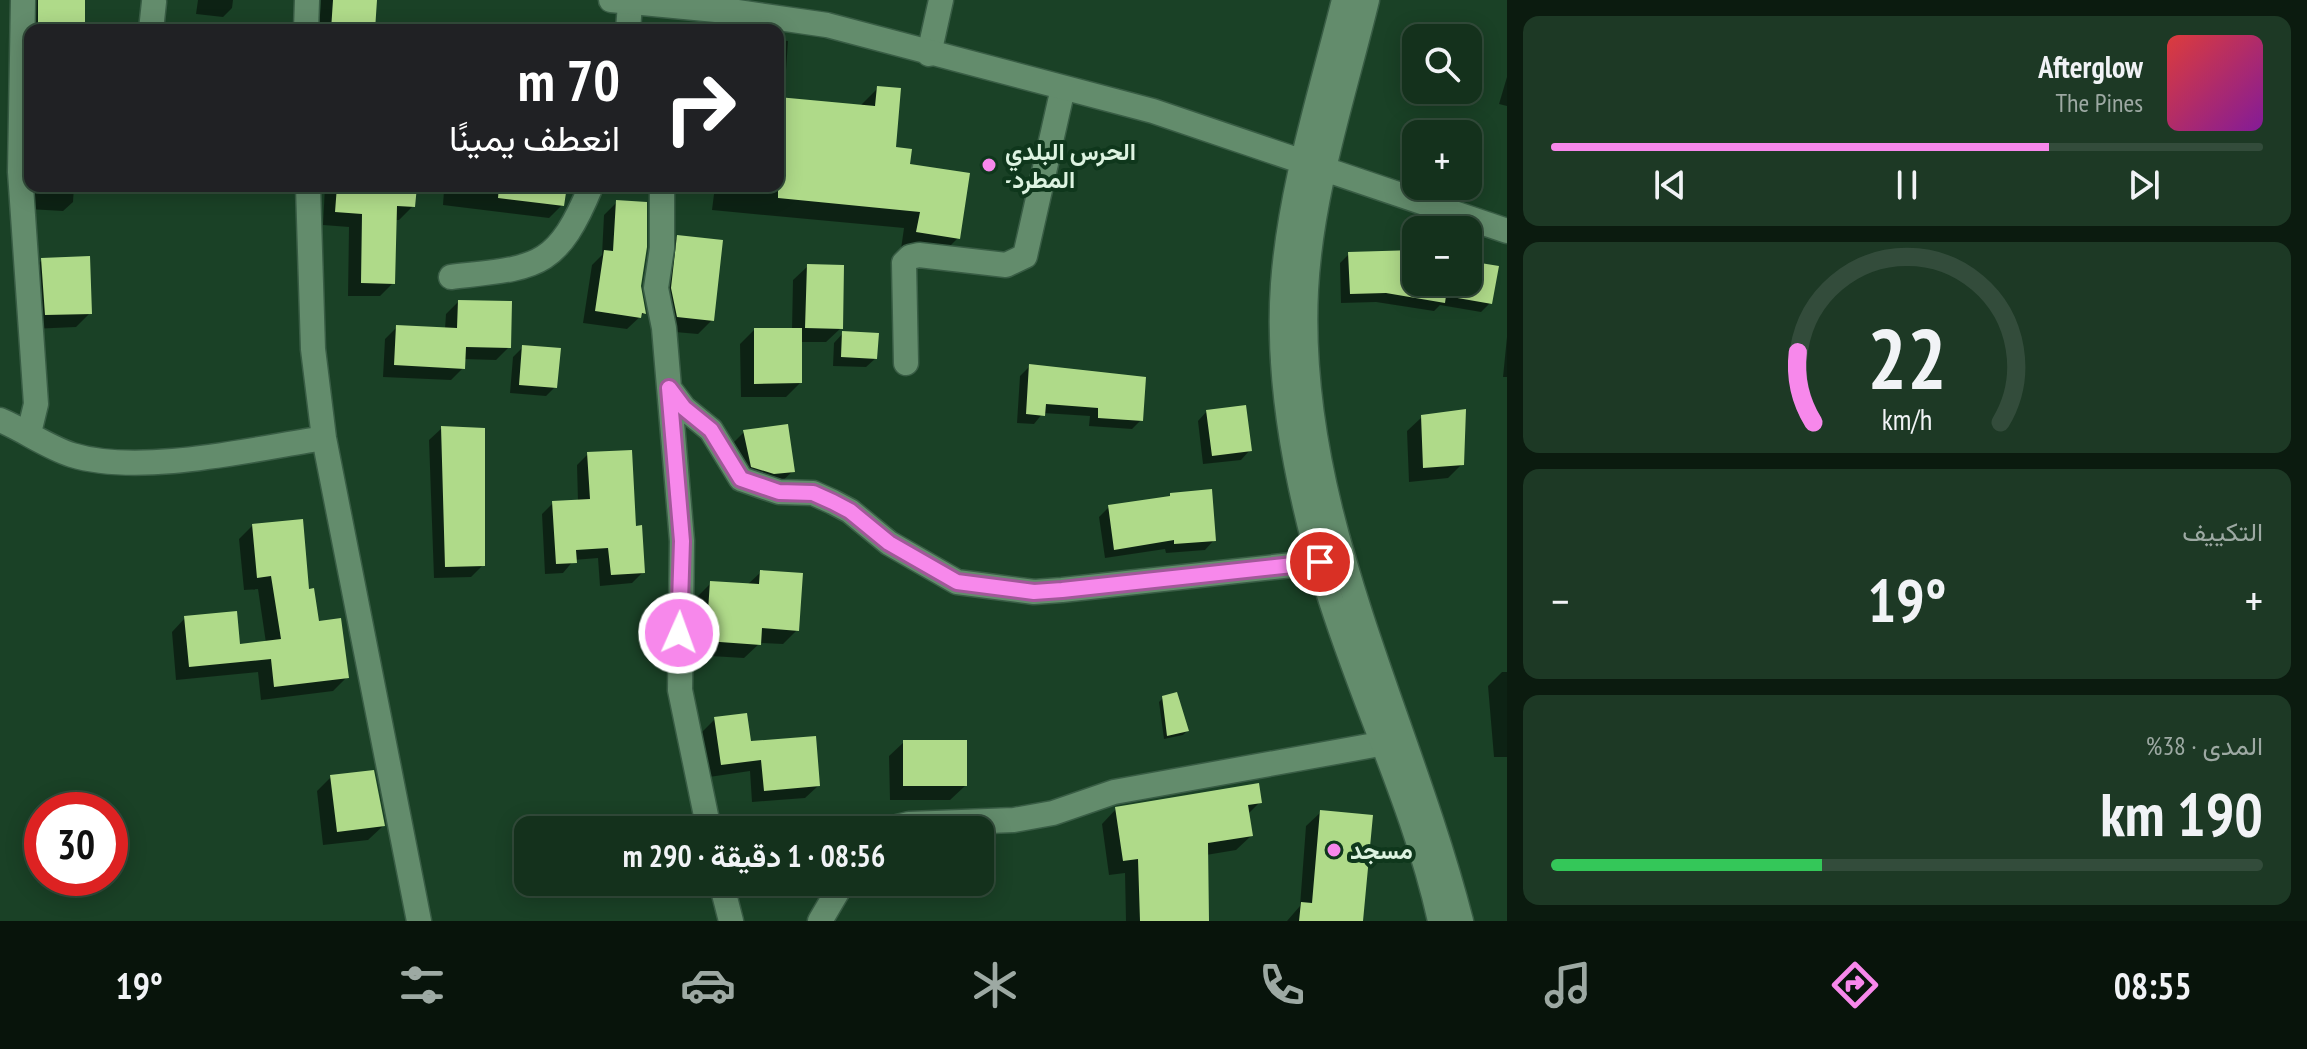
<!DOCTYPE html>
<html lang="ar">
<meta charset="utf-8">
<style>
:root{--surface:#14311c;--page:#1d3925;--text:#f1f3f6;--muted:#9da9a3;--line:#334c3b;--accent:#f788eb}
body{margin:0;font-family:"PT Sans Narrow",Vazirmatn,sans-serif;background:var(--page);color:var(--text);direction:rtl;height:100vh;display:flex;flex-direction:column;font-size:30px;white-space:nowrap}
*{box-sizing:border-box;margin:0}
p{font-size:26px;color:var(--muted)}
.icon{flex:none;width:44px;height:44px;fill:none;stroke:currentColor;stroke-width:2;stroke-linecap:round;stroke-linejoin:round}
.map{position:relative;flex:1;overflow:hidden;direction:ltr}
.panel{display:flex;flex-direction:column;gap:16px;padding:16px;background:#0b1b0f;width:800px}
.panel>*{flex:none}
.guide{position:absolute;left:24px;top:24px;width:760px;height:168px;border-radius:16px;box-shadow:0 4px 20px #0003,0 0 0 2px var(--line);direction:rtl;background:#202124;color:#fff;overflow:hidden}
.buttons{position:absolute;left:1402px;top:24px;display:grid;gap:16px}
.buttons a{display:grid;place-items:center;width:80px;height:80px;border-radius:16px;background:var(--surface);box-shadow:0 4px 20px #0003,0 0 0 2px var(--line);font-size:40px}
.speed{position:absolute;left:24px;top:792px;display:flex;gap:16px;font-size:40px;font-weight:700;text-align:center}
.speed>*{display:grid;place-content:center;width:104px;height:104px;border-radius:50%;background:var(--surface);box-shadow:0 4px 20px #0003,0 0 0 2px var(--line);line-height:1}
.speed .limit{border:12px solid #d22;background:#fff;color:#111}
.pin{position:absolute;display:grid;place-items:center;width:68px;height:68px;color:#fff;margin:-34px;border:4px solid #fff;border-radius:50%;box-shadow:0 2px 8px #0007}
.me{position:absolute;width:88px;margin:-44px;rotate:2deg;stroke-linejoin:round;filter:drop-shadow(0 0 6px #0008)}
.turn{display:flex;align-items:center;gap:28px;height:168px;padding:0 32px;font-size:36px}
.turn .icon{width:104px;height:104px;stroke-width:2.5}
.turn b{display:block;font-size:56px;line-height:68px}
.big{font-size:60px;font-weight:700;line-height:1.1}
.panel .widget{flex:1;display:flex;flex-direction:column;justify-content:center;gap:12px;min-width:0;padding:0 28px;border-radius:16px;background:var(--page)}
.panel .dial{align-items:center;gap:0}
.dial svg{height:208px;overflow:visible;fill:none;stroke:var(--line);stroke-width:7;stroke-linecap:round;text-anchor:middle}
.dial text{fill:var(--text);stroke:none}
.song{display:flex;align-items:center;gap:24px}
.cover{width:96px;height:96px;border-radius:12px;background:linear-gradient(135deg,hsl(0 70% 55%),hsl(290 70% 35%))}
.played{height:8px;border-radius:4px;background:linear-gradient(90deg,var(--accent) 70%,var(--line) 70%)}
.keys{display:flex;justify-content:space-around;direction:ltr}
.heat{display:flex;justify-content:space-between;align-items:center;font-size:44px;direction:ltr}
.charge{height:12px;border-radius:6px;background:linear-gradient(90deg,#34c759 38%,var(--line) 0)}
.trip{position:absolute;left:514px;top:816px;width:480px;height:80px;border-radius:16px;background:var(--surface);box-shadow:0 4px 20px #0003,0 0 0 2px var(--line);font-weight:700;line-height:80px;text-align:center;direction:rtl}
.tab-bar{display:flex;height:128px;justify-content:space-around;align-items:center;background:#08140b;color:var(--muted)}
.tab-bar .icon{width:56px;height:56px}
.tab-bar .selected{color:var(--accent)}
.tab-bar b{font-size:36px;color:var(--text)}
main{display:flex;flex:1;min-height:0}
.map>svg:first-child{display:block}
</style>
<main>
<section class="panel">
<div class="widget">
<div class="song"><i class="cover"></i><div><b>Afterglow</b><p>The Pines</p></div></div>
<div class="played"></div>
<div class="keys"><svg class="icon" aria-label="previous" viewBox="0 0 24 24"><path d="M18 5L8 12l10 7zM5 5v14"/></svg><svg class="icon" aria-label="pause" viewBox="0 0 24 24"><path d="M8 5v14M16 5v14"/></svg><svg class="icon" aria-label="next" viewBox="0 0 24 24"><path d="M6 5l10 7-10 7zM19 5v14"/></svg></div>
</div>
<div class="widget dial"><svg viewBox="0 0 100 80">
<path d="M14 69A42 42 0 1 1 86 69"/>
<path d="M14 69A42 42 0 0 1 8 42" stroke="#f788eb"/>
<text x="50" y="56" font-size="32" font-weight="700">22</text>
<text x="50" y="72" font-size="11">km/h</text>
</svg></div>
<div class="widget"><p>التكييف</p>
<div class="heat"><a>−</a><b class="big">19°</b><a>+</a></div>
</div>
<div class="widget"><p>المدى · 38%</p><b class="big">190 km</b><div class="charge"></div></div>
</section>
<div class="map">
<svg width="1507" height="921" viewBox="0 0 1507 921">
<rect width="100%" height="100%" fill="#1a4126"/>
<path fill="#0007" d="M 24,0 L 83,0 L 83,25 L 78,30 L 30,30 Z
M 198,0 L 233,0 L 232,8 L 223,17 L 196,14 Z
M 321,0 L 375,0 L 373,30 L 319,30 Z
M 778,40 L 788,41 L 784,100 L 861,105 L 878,88 L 894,149 L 958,238 L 941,255 L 901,249 L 904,228 L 712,210 L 715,186 L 778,186 Z
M 1507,77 L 1507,106 L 1499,104 Z
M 30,186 L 74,186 L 73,202 L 63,211 L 28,209 Z
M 325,186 L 565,186 L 562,205 L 549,218 L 443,205 L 444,190 L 414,186 L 413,206 L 399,220 L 395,220 L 393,283 L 380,296 L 348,296 L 349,227 L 323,225 Z
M 617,202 L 644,313 L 627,329 L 583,323 L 592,265 L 602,255 L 604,215 Z
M 678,237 L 712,320 L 698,334 L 663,331 L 663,252 Z
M 1416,251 L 1416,282 L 1468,282 L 1468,263 L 1490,303 L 1481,312 L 1440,305 L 1434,311 L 1376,302 L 1341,303 L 1340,263 L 1349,254 Z
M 42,260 L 90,313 L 76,327 L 31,329 L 28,274 Z
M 808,266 L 841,328 L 826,342 L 800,342 L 800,383 L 786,397 L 741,397 L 740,344 L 754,330 L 792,330 L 793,280 Z
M 458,302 L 509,347 L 496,360 L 463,359 L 463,368 L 451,380 L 383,377 L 385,339 L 397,327 L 445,329 L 446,314 Z
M 843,333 L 876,358 L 866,367 L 833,366 L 834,343 Z
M 1507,337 L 1507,377 L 1503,377 Z
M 523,347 L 555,387 L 546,396 L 510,393 L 513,357 Z
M 1030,366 L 1141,420 L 1132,429 L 1089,426 L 1090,416 L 1043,413 L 1034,424 L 1017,423 L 1020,376 Z
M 1207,411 L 1250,450 L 1241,460 L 1203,464 L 1198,421 Z
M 1422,417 L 1462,464 L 1448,478 L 1409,482 L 1407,431 Z
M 442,428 L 483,565 L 471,577 L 434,578 L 429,440 Z
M 744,432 L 793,471 L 778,485 L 759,488 L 730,446 Z
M 588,454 L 634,528 L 643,572 L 632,583 L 600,586 L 598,558 L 574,560 L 563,573 L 545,574 L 542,514 L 553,503 L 578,502 L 577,465 Z
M 1171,495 L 1214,540 L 1205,550 L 1166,553 L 1165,549 L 1105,558 L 1099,517 L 1109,507 L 1167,498 Z
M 253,525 L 307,591 L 318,623 L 347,677 L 333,691 L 261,700 L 258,672 L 176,680 L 172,632 L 185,618 L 239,646 L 266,643 L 258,589 L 244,590 L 239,539 Z
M 761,572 L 797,630 L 783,644 L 760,643 L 744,658 L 693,655 L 697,597 L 711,583 L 747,585 Z
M 1502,672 L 1507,672 L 1507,757 L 1494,757 L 1488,686 Z
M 1163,698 L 1187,731 L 1183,735 L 1164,739 L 1159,702 Z
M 715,719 L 749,743 L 818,786 L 805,798 L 752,802 L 750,771 L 709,777 L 702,732 Z
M 904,742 L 965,786 L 950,800 L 890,800 L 889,756 Z
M 331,777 L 383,826 L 368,840 L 323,845 L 317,791 Z
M 1260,802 L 1247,815 L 1251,836 L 1236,850 L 1206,855 L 1207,921 L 1126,921 L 1125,873 L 1109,875 L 1102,824 L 1116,809 Z
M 1321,812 L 1360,921 L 1287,921 L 1300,906 L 1306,826 Z"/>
<path fill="#afda89" d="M 38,0 L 85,0 L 85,26 L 38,24 Z
M 333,0 L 377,0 L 375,30 L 331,30 Z
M 877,86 L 901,88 L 896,147 L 912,149 L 910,164 L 970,173 L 960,239 L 916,232 L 920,212 L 778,198 L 778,97 L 875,106 Z
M 337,186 L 417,186 L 415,207 L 397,206 L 395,284 L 361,283 L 362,214 L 335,212 Z
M 499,186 L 567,186 L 564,206 L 498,198 Z
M 616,200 L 647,202 L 647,247 L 641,286 L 646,314 L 642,313 L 641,318 L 595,311 L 604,250 L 613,251 Z
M 677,235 L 723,240 L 714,321 L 677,317 L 671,288 Z
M 1416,250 L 1416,282 L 1468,282 L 1468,261 L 1499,266 L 1492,304 L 1446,296 L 1445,303 L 1386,293 L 1350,294 L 1348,252 Z
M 90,256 L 92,314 L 45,315 L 41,258 Z
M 807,264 L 844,265 L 843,329 L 805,328 Z
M 458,300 L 512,301 L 511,348 L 466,347 L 465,369 L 394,365 L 396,325 L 457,328 Z
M 754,328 L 802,328 L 802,383 L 754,384 Z
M 842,331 L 879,333 L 877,359 L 841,357 Z
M 522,345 L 561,348 L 557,388 L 519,385 Z
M 1029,364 L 1146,377 L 1143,421 L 1098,418 L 1098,408 L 1046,404 L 1045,416 L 1026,414 Z
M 1246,405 L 1252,451 L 1212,456 L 1206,410 Z
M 1466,409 L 1464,465 L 1423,468 L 1421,415 Z
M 788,424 L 795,472 L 774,474 L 751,467 L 743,430 Z
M 441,426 L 485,428 L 485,566 L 445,567 Z
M 632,450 L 636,526 L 642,525 L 645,573 L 611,575 L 608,548 L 576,550 L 577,563 L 556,564 L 552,501 L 590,499 L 587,452 Z
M 1212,489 L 1216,541 L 1174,544 L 1174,540 L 1114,550 L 1108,505 L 1170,496 L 1170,493 Z
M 303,519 L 309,589 L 314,588 L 319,621 L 341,618 L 349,678 L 274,687 L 271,659 L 189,667 L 184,616 L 237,611 L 240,644 L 281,639 L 271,576 L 257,578 L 252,524 Z
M 760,570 L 803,573 L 799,631 L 762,628 L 761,645 L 706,641 L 710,581 L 759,584 Z
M 1177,692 L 1189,731 L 1167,736 L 1162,696 Z
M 747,713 L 751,741 L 816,736 L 820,786 L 764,791 L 761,760 L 721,765 L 714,717 Z
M 903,740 L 967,740 L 967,786 L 903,786 Z
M 374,770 L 385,826 L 337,832 L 330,775 Z
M 1259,783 L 1262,803 L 1248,805 L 1253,836 L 1208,843 L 1209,921 L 1140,921 L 1138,859 L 1123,861 L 1115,807 Z
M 1320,810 L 1373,815 L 1363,921 L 1299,921 L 1301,902 L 1312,903 Z"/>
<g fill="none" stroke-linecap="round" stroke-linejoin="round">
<defs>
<path id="street" d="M 23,0 L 20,172 L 36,404 L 29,433
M 151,30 L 154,2
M 306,30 L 307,0
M 628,30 L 630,4
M 929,54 L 941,0
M 308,186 L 313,349 L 324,438 L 419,921
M 662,186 L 662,248 L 656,288 L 664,328 L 682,541 L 680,690 L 709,830
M 451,277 C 536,267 556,271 591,186
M 906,363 L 904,263 L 910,257 L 919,255 L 1006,265 L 1025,256 L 1063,88
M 669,388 L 684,408 L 711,430 L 741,479 L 779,492 L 813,493 L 833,502 L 850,511 L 889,543 L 957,582 L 1034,592 L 1062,590 L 1320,562
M 0,420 C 24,430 47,447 72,455 C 141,476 253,449 324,438
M 885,830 L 909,824 L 1014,820 L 1053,813 L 1114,792 L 1380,744
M 721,882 L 731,921
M 820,921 L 843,882"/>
<path id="secondary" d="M 611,0 L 737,12 L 827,25 L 1153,111 L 1507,231
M 1344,0 C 1321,93 1290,188 1283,284 C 1276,385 1298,492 1327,588 C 1361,700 1415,807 1440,921
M 1367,0 C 1344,95 1311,192 1306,290 C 1295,512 1407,711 1461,921"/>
</defs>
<use href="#street" stroke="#395d45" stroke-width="27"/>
<use href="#secondary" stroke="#395d45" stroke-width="27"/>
<use href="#street" stroke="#638c6c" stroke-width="24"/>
<use href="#secondary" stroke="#638c6c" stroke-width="24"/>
</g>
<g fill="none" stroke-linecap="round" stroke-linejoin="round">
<defs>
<path id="route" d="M 679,633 L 682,541 L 669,388 L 684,408 L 711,430 L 741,479 L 779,492 L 813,493 L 833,502 L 850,511 L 889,543 L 957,582 L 1034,592 L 1062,590 L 1320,562"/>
</defs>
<use href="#route" stroke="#a15899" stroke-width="20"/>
<use href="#route" stroke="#f788eb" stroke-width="14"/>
</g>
<g fill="#f788eb" stroke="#0f371c" stroke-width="3">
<circle cx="989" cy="165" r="8"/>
<circle cx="1334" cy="850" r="8"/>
</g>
<g text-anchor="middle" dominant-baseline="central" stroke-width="8" stroke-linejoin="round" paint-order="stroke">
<g font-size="24" font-weight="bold" fill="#ddf3e1" stroke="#0f371c" text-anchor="start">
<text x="1005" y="151">الحرس البلدي<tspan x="1005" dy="28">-المطرد</tspan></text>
<text x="1350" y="850">مسجد</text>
</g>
</g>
</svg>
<div class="buttons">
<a><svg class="icon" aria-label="search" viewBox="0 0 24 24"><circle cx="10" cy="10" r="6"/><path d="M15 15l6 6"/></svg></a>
<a>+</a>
<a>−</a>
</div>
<div class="speed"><div class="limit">30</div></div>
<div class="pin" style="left:1320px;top:562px;background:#d93025"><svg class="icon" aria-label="arrive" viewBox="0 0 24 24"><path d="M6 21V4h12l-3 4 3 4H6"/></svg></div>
<svg class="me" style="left:679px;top:633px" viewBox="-20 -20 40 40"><circle r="17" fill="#f788eb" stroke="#fff" stroke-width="3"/><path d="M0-11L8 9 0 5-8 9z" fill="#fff"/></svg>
<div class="trip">08:56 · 1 دقيقة · 290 m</div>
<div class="guide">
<div class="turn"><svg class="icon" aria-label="right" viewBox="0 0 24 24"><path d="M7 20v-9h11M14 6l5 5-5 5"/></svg><div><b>70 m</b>انعطف يمينًا</div></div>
</div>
</div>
</main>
<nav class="tab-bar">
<b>08:55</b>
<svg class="icon selected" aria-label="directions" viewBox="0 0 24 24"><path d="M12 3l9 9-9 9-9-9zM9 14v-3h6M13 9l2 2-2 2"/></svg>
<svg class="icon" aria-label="music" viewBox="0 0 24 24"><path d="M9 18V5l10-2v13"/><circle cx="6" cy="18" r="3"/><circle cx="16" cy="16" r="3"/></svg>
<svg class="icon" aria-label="phone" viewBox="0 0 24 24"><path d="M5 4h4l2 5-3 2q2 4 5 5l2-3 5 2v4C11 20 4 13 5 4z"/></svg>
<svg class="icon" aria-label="climate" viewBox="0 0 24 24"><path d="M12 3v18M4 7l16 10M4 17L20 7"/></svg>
<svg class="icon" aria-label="car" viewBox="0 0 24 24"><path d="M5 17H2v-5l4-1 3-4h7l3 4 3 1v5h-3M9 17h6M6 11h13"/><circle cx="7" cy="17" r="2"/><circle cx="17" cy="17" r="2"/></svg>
<svg class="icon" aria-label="filters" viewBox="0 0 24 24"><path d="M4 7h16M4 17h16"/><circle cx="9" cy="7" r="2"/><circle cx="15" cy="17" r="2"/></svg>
<b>19°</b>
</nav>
